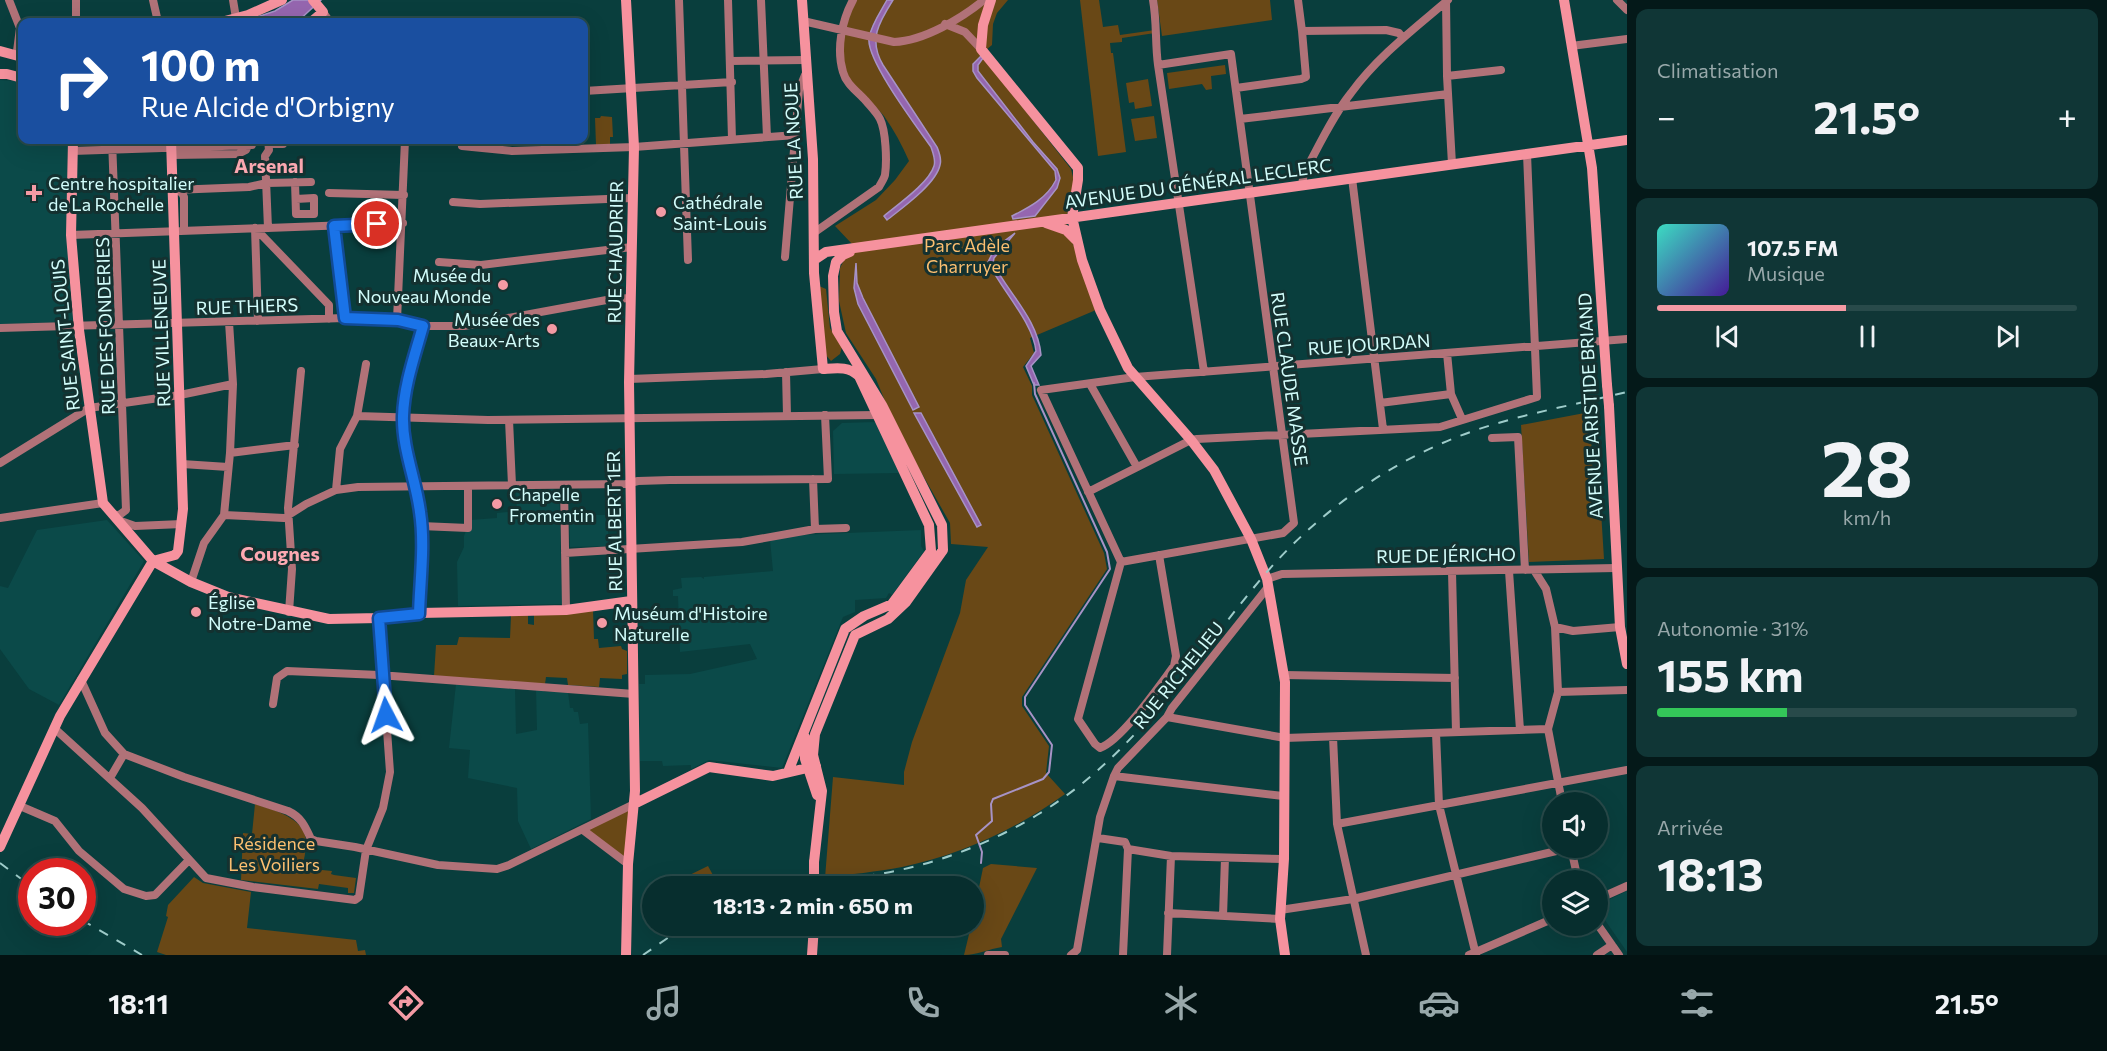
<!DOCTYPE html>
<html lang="fr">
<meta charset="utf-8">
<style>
:root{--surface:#072e2e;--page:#103636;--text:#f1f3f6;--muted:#98a8aa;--line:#284a4a;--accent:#f49aa4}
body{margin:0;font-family:Commissioner,sans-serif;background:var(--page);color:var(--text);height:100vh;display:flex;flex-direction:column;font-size:22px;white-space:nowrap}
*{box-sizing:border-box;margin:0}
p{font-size:20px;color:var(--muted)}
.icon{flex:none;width:33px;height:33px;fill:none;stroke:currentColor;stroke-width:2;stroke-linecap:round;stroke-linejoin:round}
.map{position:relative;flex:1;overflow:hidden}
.side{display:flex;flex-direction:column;gap:9px;padding:9px;background:#041919;width:480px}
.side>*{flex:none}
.top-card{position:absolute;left:18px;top:18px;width:570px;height:126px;border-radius:12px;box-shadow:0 6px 24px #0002,0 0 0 2px var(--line);background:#1a4fa0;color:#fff;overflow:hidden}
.tools{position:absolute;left:1542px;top:792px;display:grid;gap:12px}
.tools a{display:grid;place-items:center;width:66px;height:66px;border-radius:50%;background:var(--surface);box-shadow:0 6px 24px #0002,0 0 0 2px var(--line);font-size:30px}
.speed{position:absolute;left:18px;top:858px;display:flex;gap:12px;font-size:30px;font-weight:700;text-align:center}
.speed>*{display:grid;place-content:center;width:78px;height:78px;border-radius:50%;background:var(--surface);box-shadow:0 6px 24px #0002,0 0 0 2px var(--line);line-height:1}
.speed .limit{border:9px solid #d22;background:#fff;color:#111}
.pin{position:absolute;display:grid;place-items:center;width:51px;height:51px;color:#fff;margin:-26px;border:3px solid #fff;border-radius:50%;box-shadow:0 2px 6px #0007}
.me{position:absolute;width:66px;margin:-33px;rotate:356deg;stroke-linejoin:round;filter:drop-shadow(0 0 4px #0008)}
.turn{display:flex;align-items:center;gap:21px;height:126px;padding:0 24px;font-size:27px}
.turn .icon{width:78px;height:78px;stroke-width:2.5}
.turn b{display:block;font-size:42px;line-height:51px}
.big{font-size:45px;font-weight:700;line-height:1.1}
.side .widget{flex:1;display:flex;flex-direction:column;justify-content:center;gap:9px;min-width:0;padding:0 21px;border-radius:12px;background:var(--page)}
.side .dial{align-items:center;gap:0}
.dial b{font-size:78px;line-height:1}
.song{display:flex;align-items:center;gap:18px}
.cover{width:72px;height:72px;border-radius:9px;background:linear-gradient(135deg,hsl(170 70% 55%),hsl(260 70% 35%))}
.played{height:6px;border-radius:3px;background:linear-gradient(90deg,var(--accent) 45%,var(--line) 45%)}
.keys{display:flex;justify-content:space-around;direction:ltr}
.heat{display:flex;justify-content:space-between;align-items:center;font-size:33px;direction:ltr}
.charge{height:9px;border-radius:4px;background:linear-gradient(90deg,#34c759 31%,var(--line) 0)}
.trip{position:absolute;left:642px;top:876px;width:342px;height:60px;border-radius:30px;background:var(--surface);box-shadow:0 6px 24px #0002,0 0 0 2px var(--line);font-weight:700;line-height:60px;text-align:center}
.tab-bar{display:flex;height:96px;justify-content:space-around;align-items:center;background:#031212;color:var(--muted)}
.tab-bar .icon{width:42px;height:42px}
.tab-bar .current{color:var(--accent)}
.tab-bar b{font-size:27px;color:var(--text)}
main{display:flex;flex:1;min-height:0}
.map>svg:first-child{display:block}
</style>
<main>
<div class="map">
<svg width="1627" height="955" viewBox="0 0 1627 955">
<rect width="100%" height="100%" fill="#093e3d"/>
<path fill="#0b4a49" d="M 0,80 L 16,81 L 22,83 L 22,140 L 68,140 L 67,235 L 73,322 L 0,324 Z
M 876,422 L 899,473 L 834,474 L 833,431 L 842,423 Z
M 559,489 L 562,604 L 458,606 L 457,562 L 464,547 L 464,536 L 470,520 L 497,518 L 497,513 L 517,511 L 516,490 Z
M 569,515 L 607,515 L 609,546 L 570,547 Z
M 107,520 L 144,561 L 59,705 L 29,689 L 0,649 L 0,586 L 8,588 L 37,530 Z
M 921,530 L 921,546 L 924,551 L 892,595 L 889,593 L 886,598 L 855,600 L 855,612 L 843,617 L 782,768 L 709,760 L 691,769 L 691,765 L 663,766 L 662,761 L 640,761 L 639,684 L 645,684 L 645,675 L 690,674 L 757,659 L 750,644 L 680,652 L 678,596 L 673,596 L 673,590 L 682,588 L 681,578 L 701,577 L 704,579 L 704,577 L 773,571 L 770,540 L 798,535 Z
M 456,684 L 515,688 L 516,734 L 537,730 L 536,689 L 542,690 L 545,692 L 568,692 L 570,708 L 573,708 L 574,712 L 578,712 L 580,724 L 588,723 L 591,819 L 531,849 L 518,821 L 517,788 L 468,778 L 470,750 L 449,748 Z
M 1627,891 L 1627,952 L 1598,910 L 1598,905 Z"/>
<path fill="#694816" d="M 857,0 L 1008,0 L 997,13 L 993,24 L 992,45 L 981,54 L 1071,169 L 1074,181 L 1074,194 L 1065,220 L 1096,310 L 1030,338 L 1034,353 L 1023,367 L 1032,386 L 1032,395 L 1104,553 L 1107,569 L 1022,697 L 1022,706 L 1049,746 L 1046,773 L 1065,794 C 1017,829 960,855 902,867 C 877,872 850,874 825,878 L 833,777 L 904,785 L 904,772 L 912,742 L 960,613 L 966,580 L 988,547 L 951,544 L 950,523 L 896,428 L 876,379 L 846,333 L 839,301 L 840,268 L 852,244 L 835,226 L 876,200 L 895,180 L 909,161 C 902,145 894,130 884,116 C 875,104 850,85 845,71 C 838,53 847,16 857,0 Z
M 1080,0 L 1099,0 L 1103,27 L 1118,25 L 1120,35 L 1155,30 L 1155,33 L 1122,38 L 1122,42 L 1110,43 L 1111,53 L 1113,53 L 1126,152 L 1098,156 Z
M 1157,0 L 1270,0 L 1272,20 L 1162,36 Z
M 1225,65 L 1226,74 L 1211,76 L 1212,89 L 1206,90 L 1202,84 L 1169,89 L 1167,73 Z
M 1148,79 L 1152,106 L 1135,109 L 1134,102 L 1129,103 L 1126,83 Z
M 601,116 L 612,117 L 613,137 L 610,137 L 610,144 L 596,145 L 595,118 L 600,118 Z
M 1154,116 L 1157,138 L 1135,141 L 1131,119 Z
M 819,286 L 826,289 L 830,328 L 842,347 L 840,354 L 831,361 L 824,353 Z
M 1590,412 L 1593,479 L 1599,479 L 1604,559 L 1529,562 L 1521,425 Z
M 593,610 L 594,639 L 598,639 L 599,648 L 621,646 L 622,649 L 627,651 L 627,674 L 622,675 L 622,679 L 600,678 L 599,687 L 568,685 L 567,678 L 546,677 L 545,684 L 434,676 L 436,645 L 457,645 L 459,637 L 510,638 L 511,616 L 528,615 L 528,624 L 534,625 L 534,614 Z
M 255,804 C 273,810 307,818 306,843 C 306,851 304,860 302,868 L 332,871 L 331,874 L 334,875 L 356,878 L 354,893 L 348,893 L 348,888 L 319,884 L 318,889 L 241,880 L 243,833 L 252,834 Z
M 634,804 L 628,864 L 583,830 Z
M 991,864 L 1037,868 L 1001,939 L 1002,947 C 989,949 977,955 964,955 L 971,926 L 974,926 L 974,912 L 983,868 Z
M 708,866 L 719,886 L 667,886 Z
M 194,877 L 203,883 L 251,892 L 247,928 L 356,940 L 358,951 L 365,950 L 366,955 L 166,955 L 157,952 L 168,917 L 166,916 L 168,905 Z"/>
<path fill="#9566af" stroke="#a793c6" stroke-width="1.5" d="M 293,0 L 321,0 L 297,22 L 242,22 L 275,11 Z
M 887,0 L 893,0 C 879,22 868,40 883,65 L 937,147 C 939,152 942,159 940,165 C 936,184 902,208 887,220 L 884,216 C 897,205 929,183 934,166 C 936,160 933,153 931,147 C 917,127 866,60 869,38 C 871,25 881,11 887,0 Z
M 981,56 L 983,58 L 978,65 L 978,71 L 1033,142 L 1057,169 L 1060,178 L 1057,188 L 1035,216 L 1013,219 L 1012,216 C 1030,207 1047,198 1056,180 L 1055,171 L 977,78 L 973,71 L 973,64 Z
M 1015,233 L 994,258 L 993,263 C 1008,293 1038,319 1041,355 L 1031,366 L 1039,385 L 1034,385 L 1026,366 L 1036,351 C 1033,322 1000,288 988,262 L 995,248 Z
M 856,263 L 857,283 L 863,298 L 919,407 L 913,410 L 858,304 L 854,288 Z
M 914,413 L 921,413 L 981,525 L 977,527 Z"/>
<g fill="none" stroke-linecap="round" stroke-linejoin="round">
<path stroke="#a793c6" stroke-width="2" d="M 981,863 L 982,852 L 976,835 L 992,821 L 991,804 L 993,799 L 1043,779 L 1049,772 L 1052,745 L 1025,705 L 1025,697 L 1110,569 L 1107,552 L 1035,394 L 1034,383"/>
<path stroke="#b17278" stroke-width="8" d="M 9,0 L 20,28 L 17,51 L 18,56
M 153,0 L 158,22
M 233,0 L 236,18
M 679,0 L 688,260
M 728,0 L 732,139
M 761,0 L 767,137
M 1153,0 C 1157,22 1155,43 1158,65 L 1204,372
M 1298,0 L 1302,31
M 1446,0 L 1447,76 L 1452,164
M 1617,0 L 1627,10
M 323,12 L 330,22
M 803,21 L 894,42 C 924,41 962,18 984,0
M 76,22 L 76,0
M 945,24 L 965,32 L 981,49
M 1571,46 L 1627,39
M 731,61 L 805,60
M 1447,76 L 1501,70
M 1236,88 L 1301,79 L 1306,77 L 1302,31 L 1386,30 L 1399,33 L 1403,38
M 584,91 L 732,82
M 1240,119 L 1448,94
M 268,144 L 283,144 L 283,140
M 462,146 L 512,151 L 634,147 L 796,135
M 72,151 L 252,145 L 251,140
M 172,155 L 238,154 L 246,150 L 247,148 L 244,146
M 1352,178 L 1383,429
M 295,182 L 296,214 L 314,214 L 314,198 L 296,199
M 1302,185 L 1304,173 C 1319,146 1332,117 1351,93 C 1377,57 1414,29 1448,0
M 173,190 L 249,187 L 267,183 L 311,182
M 177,190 L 182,193 L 184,197 L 184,231
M 329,193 L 404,195
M 453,202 L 480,204 L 632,198
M 334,226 L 345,318
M 255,228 L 329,305 L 329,319
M 255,228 L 258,321
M 268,228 L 265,156 L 269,150 L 268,140
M 815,232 L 879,187 C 881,183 884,179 885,175 C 887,161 886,131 880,119 C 877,113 870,106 866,101 C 858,92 846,84 843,72 C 836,49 842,20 853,0
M 71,235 L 403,223
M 785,257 L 799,90 L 805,75
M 439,262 L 481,265 L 632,247
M 397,320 L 405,140
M 0,328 L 345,318 L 397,320 L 423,326 L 464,326 L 612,299 L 631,298
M 1447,353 L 1451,394 L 1462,419
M 786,372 L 787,416
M 629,379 L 766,374 L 823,369
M 1090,384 L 1137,467
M 1380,403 L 1451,394
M 357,416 L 488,420 L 877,415
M 509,420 L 512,485
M 1492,438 L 1518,437 L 1525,570
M 230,453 L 295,445
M 0,463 L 89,408 L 180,395 L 233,384
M 182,464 L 228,467
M 813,479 L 815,529
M 564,485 L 566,610
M 336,490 L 340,449 L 357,416 L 366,364
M 1088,492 L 1191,440 L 1197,439 L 1440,427 L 1537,397 L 1527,154
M 112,513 L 118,516 L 126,510 L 112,140
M 224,515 L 284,518 L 306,504 L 336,490 L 358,487 L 626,484 L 638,481 L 670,480 L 828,479 L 825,415
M 0,518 L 103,503
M 118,520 L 135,526 L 182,524
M 421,526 L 468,528 L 468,486
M 565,553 L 742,542 L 815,529 L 846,528
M 1121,562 L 1041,390 L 1135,377 L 1627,339
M 1121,562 L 1283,533 L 1294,523 L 1231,54 L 1158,65
M 1121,562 L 1078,719 L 1095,744 L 1100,748 C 1122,740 1159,686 1174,666 L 1176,656 L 1159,555
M 1534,570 L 1546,589 L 1555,627 L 1573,631 L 1620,627
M 1509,571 L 1520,730
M 1452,572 L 1456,732
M 1267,579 L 1282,574 L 1616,568
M 191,582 L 204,543 L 224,515 L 230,453 L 233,384 L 229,322
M 289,612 L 292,569 L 288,508 L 301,371
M 419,613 L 422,538 L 421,515 L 403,419 L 406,391 L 423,326
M 1555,627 L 1558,692 L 1548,729 L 1562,802
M 1284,675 L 1455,678
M 81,680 L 105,733 L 124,754 L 184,777 L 288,811 C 301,817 305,826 311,839 L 316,841 L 355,847 L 438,865 L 497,869 L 509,865 L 634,804
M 1558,692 L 1627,690
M 273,704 L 277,678 L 287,671 L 379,675 L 634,694
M 1167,717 L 1285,738 L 1548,729
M 54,728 L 142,808 L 206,878 L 253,887 L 355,900 L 359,897 L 366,850 L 383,808 L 390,772 L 379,618
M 1436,733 L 1439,805 L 1476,955
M 1333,737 L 1337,824 L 1366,955
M 1114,776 L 1283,796
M 110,778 L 124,754
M 20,806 L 55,821 L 79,851 L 124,889 L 146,896 L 155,895 L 189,860
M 1337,824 L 1627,770
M 583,830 L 628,864
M 1098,838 L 1125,842 L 1128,849 L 1171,856 L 1284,859
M 1571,848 L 1578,880
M 1598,899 L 1627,886
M 1280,910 L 1353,899 L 1569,848
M 1168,913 L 1280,919
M 1223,916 L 1225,858
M 1598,925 L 1619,955
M 988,955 L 1005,955
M 1071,955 L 1077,950 L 1100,817 L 1114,776 L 1118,768 L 1167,717 L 1172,708 L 1268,587
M 1123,955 L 1128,849
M 1167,955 L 1171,856
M 1469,955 L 1552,919
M 1597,955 L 1612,945"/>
<path stroke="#f6929e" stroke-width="10" d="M 991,0 L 983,25 L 981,49 L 1078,168 L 1078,180 L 1072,217 L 1082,260 L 1100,310 L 1128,368 L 1191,440 L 1214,470 L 1251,539 L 1267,579 L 1285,682 L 1284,859 L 1280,919 L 1285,955
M 1564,0 L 1592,168 L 1607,385
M 221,22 L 248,15 L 282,0
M 311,22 L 323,12 L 313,0
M 0,51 L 22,57
M 0,74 L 7,74 L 22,78
M 73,140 L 71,235 L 79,330 L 103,503 L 153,561 L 191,582 L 228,597 L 329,619 L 379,618 L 419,613 L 566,610 L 631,601
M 1046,223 L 1066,230 L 1076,240
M 814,260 L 826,252 L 1627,140
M 1609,406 L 1620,627 L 1627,664
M 153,561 L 175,555 L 178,551 L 183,509 L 171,140
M 805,737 L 805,759 L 817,795
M 788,772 L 845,629 L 864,616 L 892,604 L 931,551 L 929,525 L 859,376 C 848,366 837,368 823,369 L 814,273 L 813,159 L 802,0
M 634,804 L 709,767 L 773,776 L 816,766
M 0,847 L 60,716 L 153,561
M 814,862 L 822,791 L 813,755 L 815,734 L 855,635 L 888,619 L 906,602 L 943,550 L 942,525 L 882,405 L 837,331 L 834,312 L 833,276 L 836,262 L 843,255 L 850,252
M 626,955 L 628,864 L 635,791 L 629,382 L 634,147 L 626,0
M 812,955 L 814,926"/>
<path stroke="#9eccca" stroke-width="2" stroke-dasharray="10 10" stroke-linecap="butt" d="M 0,863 L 32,887
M 785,886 C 818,879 852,879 885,873 C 939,863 991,843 1037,815 C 1133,758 1190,664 1260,580 C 1318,511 1393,458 1479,429 C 1527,413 1578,404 1627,392
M 82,920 L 142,955
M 643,955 L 685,926"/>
<path stroke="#f6929e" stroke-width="10" d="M 1607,385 L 1609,406
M 814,886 L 814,862"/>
</g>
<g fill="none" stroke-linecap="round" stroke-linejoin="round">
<defs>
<path id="route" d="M 377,224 L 334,226 L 345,318 L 398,320 L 423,326 C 415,355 404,385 403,416 C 402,448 416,480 420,512 C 425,545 420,580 419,614 L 379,618 L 386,715"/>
</defs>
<use href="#route" stroke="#114b97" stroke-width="15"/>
<use href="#route" stroke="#1a73e8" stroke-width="10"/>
</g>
<g fill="#f49aa4" stroke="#143130" stroke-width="2">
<path d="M31 184h6v6h6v6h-6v6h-6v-6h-6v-6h6z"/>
<circle cx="661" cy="212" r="6"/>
<circle cx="503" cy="285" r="6"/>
<circle cx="552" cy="329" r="6"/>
<circle cx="497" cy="504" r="6"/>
<circle cx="196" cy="612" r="6"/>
<circle cx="602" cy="623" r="6"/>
</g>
<g text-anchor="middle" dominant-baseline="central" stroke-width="6" stroke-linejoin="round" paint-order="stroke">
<g font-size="18" fill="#d2fdfb" stroke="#143130">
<text transform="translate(793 141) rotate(-93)">RUE LA NOUE</text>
<text transform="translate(1198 183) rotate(-8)">AVENUE DU GÉNÉRAL LECLERC</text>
<text transform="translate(615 252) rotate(-89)">RUE CHAUDRIER</text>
<text transform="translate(247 306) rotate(-2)">RUE THIERS</text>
<text transform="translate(105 326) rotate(-92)">RUE DES FONDERIES</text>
<text transform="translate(161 333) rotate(-92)">RUE VILLENEUVE</text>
<text transform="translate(65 335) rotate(-96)">RUE SAINT-LOUIS</text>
<text transform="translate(1369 344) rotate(-4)">RUE JOURDAN</text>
<text transform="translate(1290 379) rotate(82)">RUE CLAUDE MASSE</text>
<text transform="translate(1590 406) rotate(-93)">AVENUE ARISTIDE BRIAND</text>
<text transform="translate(614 521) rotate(-91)">RUE ALBERT 1ER</text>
<text transform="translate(1446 555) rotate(-1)">RUE DE JÉRICHO</text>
<text transform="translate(1178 675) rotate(-51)">RUE RICHELIEU</text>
</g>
<g font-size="18" fill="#d2fdfb" stroke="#143130" text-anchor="start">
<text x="48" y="183">Centre hospitalier<tspan x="48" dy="21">de La Rochelle</tspan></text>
<text x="673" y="202">Cathédrale<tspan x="673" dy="21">Saint-Louis</tspan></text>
<text x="491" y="275" text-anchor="end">Musée du<tspan x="491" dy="21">Nouveau Monde</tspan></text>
<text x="540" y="319" text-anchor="end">Musée des<tspan x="540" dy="21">Beaux-Arts</tspan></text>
<text x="509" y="494">Chapelle<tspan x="509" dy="21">Fromentin</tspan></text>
<text x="208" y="602">Église<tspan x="208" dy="21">Notre-Dame</tspan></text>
<text x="614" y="613">Muséum d'Histoire<tspan x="614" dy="21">Naturelle</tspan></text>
</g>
<g font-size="18" fill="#fcbf70" stroke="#143130">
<text x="967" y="245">Parc Adèle<tspan x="967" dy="21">Charruyer</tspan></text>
<text x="274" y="843">Résidence<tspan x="274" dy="21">Les Voiliers</tspan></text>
</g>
<g font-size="20" font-weight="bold" fill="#fda9b2" stroke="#143130">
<text x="269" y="165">Arsenal</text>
<text x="280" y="553">Cougnes</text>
</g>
</g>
</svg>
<div class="tools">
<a><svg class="icon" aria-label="sound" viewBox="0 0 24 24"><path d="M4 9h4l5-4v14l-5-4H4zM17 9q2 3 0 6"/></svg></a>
<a><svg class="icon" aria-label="layers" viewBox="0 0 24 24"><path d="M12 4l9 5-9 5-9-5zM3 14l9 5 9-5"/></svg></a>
</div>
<div class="speed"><div class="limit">30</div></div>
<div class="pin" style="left:377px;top:224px;background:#d93025"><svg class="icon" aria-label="arrive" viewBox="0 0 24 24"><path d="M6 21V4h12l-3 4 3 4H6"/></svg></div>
<svg class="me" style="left:386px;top:715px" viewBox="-20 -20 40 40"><path d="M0-17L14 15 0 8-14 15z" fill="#1a73e8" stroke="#fff" stroke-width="4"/></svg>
<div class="trip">18:13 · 2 min · 650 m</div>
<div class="top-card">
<div class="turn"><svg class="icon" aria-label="right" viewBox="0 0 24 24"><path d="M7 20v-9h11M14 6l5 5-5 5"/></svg><div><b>100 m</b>Rue Alcide d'Orbigny</div></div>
</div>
</div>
<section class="side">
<div class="widget"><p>Climatisation</p>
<div class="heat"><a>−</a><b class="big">21.5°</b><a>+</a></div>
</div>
<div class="widget">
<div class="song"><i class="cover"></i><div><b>107.5 FM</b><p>Musique</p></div></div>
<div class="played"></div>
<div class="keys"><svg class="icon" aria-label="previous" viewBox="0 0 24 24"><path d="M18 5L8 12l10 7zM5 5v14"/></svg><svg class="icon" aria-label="pause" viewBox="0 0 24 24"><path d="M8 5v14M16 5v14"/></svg><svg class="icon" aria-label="next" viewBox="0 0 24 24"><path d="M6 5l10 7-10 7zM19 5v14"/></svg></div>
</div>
<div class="widget dial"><b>28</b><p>km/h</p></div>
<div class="widget"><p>Autonomie · 31%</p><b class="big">155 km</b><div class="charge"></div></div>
<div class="widget"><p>Arrivée</p><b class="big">18:13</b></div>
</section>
</main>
<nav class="tab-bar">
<b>18:11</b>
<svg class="icon current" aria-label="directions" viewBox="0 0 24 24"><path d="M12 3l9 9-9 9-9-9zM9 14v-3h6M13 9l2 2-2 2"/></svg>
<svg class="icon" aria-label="music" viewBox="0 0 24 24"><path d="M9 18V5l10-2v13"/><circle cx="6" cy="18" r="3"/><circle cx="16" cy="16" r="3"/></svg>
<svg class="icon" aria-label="phone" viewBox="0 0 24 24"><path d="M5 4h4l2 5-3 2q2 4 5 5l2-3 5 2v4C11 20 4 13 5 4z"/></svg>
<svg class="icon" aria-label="climate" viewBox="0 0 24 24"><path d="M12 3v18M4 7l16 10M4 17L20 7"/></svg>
<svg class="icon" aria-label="car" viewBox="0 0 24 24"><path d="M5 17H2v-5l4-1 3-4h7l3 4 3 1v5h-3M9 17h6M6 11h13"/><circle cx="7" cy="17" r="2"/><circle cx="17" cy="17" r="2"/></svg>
<svg class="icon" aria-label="filters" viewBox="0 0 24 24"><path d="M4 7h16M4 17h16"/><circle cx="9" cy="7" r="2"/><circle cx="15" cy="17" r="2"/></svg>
<b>21.5°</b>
</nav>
